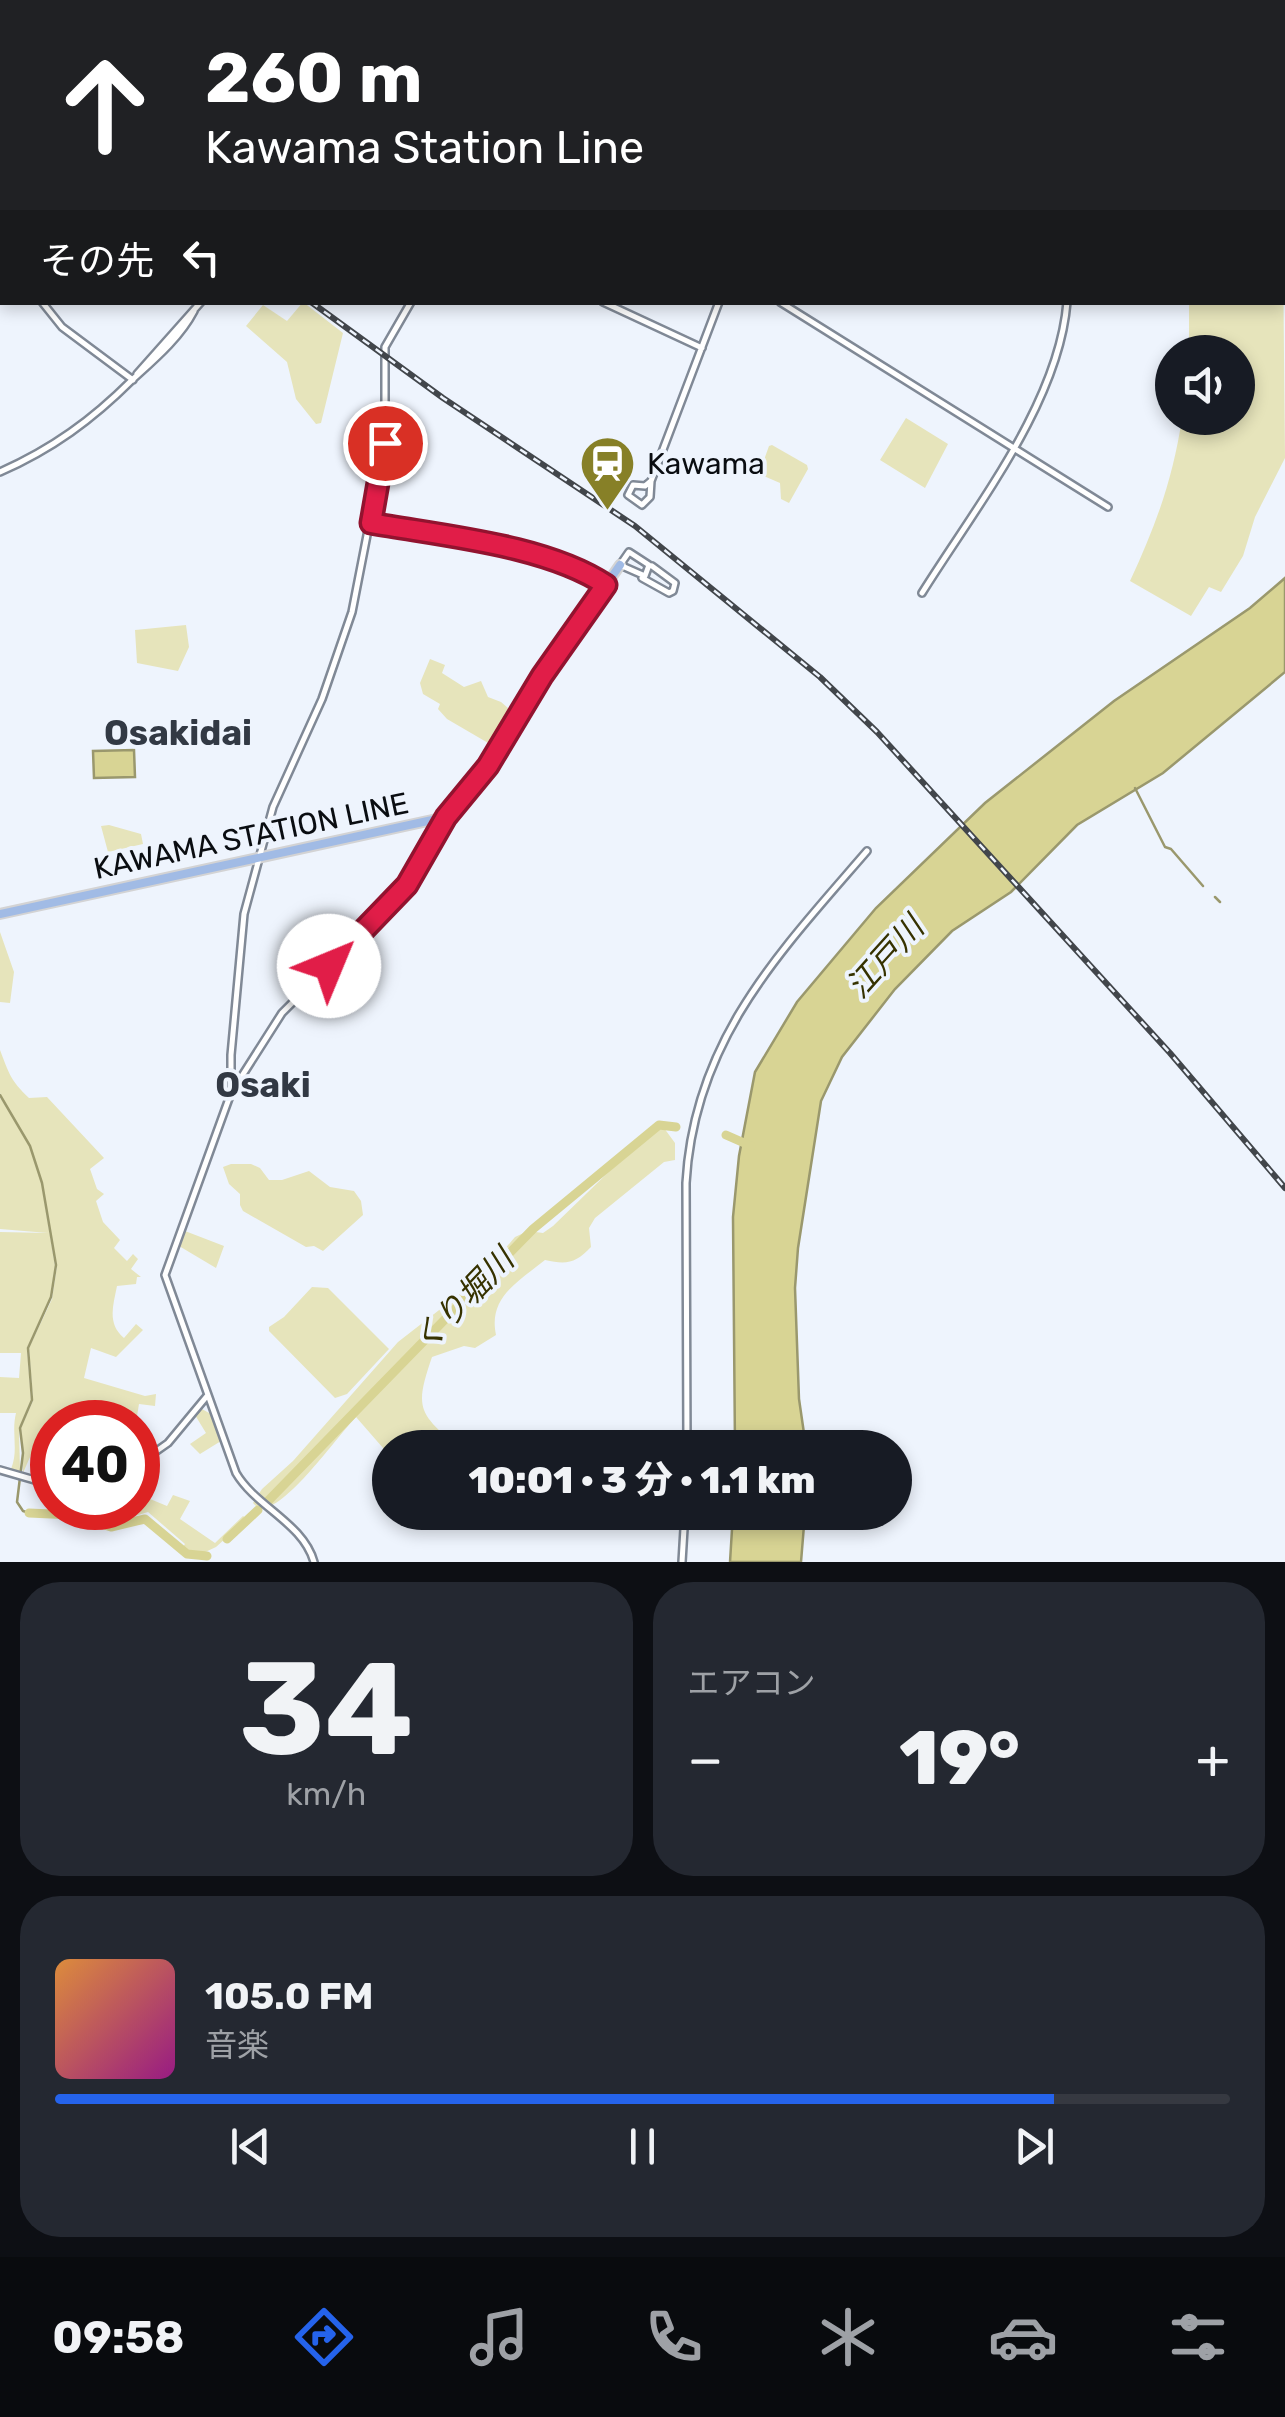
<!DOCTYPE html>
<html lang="ja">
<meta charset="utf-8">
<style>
:root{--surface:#171b24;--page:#242831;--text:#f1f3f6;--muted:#9ea1a6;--line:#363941;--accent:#2563eb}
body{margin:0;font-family:Rubik,"Noto Sans JP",sans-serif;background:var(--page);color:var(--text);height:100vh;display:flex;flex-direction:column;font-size:38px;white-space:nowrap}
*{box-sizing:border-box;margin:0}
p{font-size:32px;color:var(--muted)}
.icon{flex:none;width:55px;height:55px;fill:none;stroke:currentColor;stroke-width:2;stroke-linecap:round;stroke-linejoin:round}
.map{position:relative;height:1562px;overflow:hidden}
.drawer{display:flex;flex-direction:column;gap:20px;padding:20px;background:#0d0f14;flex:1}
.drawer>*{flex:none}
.top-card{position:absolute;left:0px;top:0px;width:1285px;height:305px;box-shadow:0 5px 15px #0003;background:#202124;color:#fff;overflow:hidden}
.buttons{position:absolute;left:1155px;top:335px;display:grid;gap:20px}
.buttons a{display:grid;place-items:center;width:100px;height:100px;border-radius:50%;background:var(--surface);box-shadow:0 5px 15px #0003;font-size:50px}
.speed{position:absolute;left:30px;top:1400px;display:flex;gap:20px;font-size:50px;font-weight:700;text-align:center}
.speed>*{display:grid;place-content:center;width:130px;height:130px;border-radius:50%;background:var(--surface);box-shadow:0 5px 15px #0003;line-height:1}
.speed .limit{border:15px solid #d22;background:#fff;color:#111}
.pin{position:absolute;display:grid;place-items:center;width:85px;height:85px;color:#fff;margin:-42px;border:5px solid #fff;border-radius:50%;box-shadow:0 2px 10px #0007}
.me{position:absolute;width:110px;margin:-55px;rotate:45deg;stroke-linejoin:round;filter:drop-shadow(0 0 8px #0008)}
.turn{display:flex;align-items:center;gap:35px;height:210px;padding:0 40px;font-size:45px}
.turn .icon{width:130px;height:130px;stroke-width:2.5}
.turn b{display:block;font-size:70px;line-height:85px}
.then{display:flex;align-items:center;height:95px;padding:0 40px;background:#0003;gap:20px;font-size:38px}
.big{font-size:75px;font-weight:800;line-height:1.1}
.drawer .widget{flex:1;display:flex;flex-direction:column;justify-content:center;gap:15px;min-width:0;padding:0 35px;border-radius:40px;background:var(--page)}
.drawer .dial{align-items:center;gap:0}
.dial b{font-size:130px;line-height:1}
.song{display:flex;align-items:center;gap:30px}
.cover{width:120px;height:120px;border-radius:15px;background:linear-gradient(135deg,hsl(30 70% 55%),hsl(310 70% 35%))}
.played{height:10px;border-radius:5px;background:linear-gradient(90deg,var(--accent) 85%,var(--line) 85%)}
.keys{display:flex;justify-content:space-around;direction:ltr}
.heat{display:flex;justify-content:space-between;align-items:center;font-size:55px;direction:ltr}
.drawer .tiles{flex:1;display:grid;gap:20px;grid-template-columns:1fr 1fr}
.widget:last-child{grid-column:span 2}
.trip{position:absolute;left:372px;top:1430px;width:540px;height:100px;border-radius:50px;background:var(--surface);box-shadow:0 5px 15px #0003;font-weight:800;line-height:100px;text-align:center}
.menu{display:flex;height:160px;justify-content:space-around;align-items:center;background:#090b0e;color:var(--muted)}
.menu .icon{width:70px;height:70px}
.menu .on{color:var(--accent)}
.menu b{font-size:45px;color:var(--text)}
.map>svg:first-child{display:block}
</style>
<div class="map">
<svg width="1285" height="1562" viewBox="0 0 1285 1562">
<rect width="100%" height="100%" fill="#eef4fd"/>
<path fill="#e6e4bb" d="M 1283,251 L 1285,458 L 1255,517 L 1243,556 L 1221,592 L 1209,587 L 1191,616 L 1130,581 C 1156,525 1173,479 1182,418 L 1238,418 L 1238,352 L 1189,352 L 1189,303 L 1282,302 Z
M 303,302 L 343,333 L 321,423 L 316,424 L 296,399 L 287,362 L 246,326 L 263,305 L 287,321 Z
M 906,418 L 948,444 L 925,488 L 880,460 Z
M 772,445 L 807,465 L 808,469 L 789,503 L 781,499 L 780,483 L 759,474 L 769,446 Z
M 186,625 L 189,647 L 178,671 L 137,663 L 135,630 Z
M 430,659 L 445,665 L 442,673 L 464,687 L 481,681 L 488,697 L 501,702 L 515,714 L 495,747 L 447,719 L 438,709 L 440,704 L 423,694 L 420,683 Z
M 109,825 L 141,834 L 143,844 L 108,852 L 101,826 Z
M 0,932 L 14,972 L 10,1003 L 0,1002 Z
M 0,1050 C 9,1073 10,1080 29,1098 L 47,1097 L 104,1158 L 90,1169 L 97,1189 L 104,1194 L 96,1201 L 103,1222 L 120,1240 L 114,1248 L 127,1261 L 133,1254 L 138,1259 L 131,1269 L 141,1277 L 137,1277 L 136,1284 L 117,1286 C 113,1306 107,1324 124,1338 L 136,1324 L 143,1330 L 116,1357 L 91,1348 L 84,1378 L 145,1396 L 156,1394 L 155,1406 L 139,1404 L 136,1422 L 52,1422 L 52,1434 L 41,1432 L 23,1473 L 21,1428 L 33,1401 L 29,1348 L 52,1299 L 57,1266 L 41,1181 L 55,1266 L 50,1298 L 27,1348 L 31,1400 L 19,1428 L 20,1472 L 11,1469 C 19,1450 11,1433 16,1413 L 0,1413 L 0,1377 L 19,1378 L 21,1353 L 0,1353 L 0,1232 L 48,1233 L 0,1229 L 0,1098 L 7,1107 L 0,1093 Z
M 656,1126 L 664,1128 L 675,1143 L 675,1160 L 664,1162 L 595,1218 L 589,1228 L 591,1247 C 576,1263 567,1265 545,1260 C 518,1282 488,1297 496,1335 L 475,1348 L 464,1346 L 432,1357 C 414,1409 419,1413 458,1447 L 390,1448 L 390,1456 L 356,1417 C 335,1439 286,1510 259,1509 L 253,1503 L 262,1489 L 293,1461 L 398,1342 L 479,1279 L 515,1237 L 528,1231 L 543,1233 L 553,1226 Z
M 231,1164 L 251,1164 L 260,1168 L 269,1180 L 282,1180 L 309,1171 L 330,1187 L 354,1191 L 361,1201 L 363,1215 L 323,1251 L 314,1246 L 306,1247 L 243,1211 L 240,1205 L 240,1194 L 229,1184 L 223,1167 Z
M 185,1231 L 224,1246 L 216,1268 L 179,1246 Z
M 312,1287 L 328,1288 L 389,1349 L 347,1394 L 335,1398 L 269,1331 L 269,1327 L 284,1317 Z
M 200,1408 L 211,1414 L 221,1441 L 200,1454 L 190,1444 L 206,1433 L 195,1415 Z
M 138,1494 L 167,1506 L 173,1495 L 190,1501 L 180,1519 L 215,1543 L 243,1516 L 247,1519 L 216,1547 L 201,1554 L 182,1548 L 185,1544 L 148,1512 L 115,1522 L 59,1509 L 138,1508 Z"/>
<path fill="#d8d494" stroke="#9a986d" stroke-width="2.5" d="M 1285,578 L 1285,672 L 1163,773 L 1077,825 L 1011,892 L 952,931 L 895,989 L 842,1057 L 821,1101 L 798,1248 L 795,1288 L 799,1399 L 806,1447 L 735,1447 L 733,1217 L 739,1156 L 755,1072 L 797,1002 L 876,908 L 985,803 L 1114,701 L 1250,608 Z
M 134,750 L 135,777 L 94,778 L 93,751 Z
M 733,1513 L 805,1513 L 801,1562 L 730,1562 Z"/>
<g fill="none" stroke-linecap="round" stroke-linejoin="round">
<path stroke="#9a986d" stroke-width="2.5" d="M 1135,788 L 1165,847 L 1171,849 L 1203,886
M 1215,897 L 1220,902
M 0,1095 L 30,1146 L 42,1183 L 56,1265 L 51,1297 L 28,1348 L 32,1400 L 20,1428 L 23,1453 L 17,1502 L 23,1511 L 29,1513"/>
<path stroke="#d8d494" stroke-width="9" d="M 726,1135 L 751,1146
M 268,1501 L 533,1229 L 659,1125 L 676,1127
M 29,1513 L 73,1515 L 111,1527 L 145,1519 L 187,1554 L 207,1556
M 227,1539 L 258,1510"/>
<defs>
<path id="minor" d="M 312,0 L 316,2
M 946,0 L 948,2
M 462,2 L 464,0
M 858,2 L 859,0
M 0,213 L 2,218
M 42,302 L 62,327 L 133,380
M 603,302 L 702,348
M 780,302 L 1108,507
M 137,374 L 201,302
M 0,472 C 52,449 92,420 132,380 C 154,360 180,338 194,311
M 651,481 L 645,486 L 633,485 L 628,495 L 642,505 L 650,497 L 651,481 L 719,302
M 371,523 C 439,535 551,547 606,585
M 629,552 L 649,565 L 645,576 L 620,565 Z
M 642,578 L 669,593 L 673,591 L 675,583 L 652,566
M 922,593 C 975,508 1059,403 1067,302
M 233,1090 L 282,1013 L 401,894 L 446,817
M 687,1448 L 686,1183 C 694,1040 779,953 867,851
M 138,1464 L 168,1443 L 207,1396
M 0,1470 L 52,1485
M 314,1562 C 303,1523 256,1507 236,1473 L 165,1275 L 231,1093 L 231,1055 L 244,914 L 273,807 L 322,699 L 352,612 L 385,443 L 385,347 L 411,302
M 682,1562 L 685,1512"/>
<path id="major" d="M 0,914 L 446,817 L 488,766 L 535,687 L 620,565"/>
</defs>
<use href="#minor" stroke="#808996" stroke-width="10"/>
<use href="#major" stroke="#d3d3d4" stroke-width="12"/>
<use href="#minor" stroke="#fff" stroke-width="5"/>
<use href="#major" stroke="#a1bbe5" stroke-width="8"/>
<defs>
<path id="rail" d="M 0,27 L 2,31
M 311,302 L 443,398 L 635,526 L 820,677 L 877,732 L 1170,1053 L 1285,1188"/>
</defs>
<use href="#rail" stroke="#42464b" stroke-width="6"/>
<use href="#rail" stroke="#eef4fd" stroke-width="2.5" stroke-dasharray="8" stroke-linecap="butt"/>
</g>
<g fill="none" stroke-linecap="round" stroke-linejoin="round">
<defs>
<path id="route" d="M 329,966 L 407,885 L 446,817 L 488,766 L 542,676 L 606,585 C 546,545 443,536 371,523 L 385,443"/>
</defs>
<use href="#route" stroke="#92132f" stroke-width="25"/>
<use href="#route" stroke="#e11d48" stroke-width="18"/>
</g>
<defs>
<symbol id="station-pin" viewBox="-11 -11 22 30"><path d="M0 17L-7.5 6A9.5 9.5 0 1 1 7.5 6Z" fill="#878027" stroke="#eef4fd"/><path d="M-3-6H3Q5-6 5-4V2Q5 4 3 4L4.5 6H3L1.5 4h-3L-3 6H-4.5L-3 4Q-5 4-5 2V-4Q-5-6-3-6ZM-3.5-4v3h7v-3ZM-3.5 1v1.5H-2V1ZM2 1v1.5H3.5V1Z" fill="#fff"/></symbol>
</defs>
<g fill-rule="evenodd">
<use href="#station-pin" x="576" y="432" width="63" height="86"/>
</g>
<g text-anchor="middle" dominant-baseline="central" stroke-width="8" stroke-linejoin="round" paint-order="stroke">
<g font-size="30" fill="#0a0d11" stroke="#eef4fd" text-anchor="start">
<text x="647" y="464">Kawama</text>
</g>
<g font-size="30" fill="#0a0d11" stroke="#eef4fd">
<text transform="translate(251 836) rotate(-12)">KAWAMA STATION LINE</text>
</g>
<g font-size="32" font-style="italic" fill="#363200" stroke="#eef4fd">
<text transform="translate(885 957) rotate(-48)">江戸川</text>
<text transform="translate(463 1300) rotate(-46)">くり堀川</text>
</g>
<g font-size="35" font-weight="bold" fill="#323944" stroke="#eef4fd">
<text x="178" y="733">Osakidai</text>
<text x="263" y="1085">Osaki</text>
</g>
</g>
</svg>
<div class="buttons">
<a><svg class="icon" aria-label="sound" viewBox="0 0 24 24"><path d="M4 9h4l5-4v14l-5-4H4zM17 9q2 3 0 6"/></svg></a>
</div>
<div class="speed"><div class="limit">40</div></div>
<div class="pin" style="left:385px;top:443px;background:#d93025"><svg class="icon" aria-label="arrive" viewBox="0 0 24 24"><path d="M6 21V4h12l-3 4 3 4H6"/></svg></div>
<svg class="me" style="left:329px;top:966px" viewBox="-20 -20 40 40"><circle r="19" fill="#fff"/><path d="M0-13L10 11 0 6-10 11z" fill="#e11d48"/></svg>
<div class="trip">10:01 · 3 分 · 1.1 km</div>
<div class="top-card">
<div class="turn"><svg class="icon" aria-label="ahead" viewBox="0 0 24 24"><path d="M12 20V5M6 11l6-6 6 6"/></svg><div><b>260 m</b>Kawama Station Line</div></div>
<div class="then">その先<svg class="icon" aria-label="left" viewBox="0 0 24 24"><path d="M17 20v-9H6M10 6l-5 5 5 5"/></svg></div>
</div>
</div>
<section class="drawer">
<div class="tiles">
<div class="widget dial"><b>34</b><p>km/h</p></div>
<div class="widget"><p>エアコン</p>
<div class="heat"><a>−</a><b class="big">19°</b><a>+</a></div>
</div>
<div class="widget">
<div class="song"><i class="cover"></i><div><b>105.0 FM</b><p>音楽</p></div></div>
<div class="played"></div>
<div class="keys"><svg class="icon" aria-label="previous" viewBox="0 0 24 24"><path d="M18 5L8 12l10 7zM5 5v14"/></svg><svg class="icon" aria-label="pause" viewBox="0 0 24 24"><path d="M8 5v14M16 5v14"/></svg><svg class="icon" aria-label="next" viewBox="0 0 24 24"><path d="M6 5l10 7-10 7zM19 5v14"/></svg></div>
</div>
</div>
</section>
<nav class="menu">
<b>09:58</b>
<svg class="icon on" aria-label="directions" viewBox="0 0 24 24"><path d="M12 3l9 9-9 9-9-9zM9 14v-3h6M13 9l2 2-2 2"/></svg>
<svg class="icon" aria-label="music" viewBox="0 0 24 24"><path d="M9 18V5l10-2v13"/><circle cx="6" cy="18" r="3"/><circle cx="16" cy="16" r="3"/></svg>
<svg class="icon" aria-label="phone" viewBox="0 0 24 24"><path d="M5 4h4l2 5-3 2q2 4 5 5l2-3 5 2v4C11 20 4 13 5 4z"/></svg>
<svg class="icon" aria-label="climate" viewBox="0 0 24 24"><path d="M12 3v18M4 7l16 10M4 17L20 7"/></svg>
<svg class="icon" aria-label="car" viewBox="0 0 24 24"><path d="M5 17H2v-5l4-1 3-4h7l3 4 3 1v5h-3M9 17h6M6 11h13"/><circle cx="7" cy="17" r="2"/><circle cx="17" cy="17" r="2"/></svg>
<svg class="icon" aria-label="filters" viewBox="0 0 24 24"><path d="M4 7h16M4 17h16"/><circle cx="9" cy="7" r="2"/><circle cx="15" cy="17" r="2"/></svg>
</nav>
